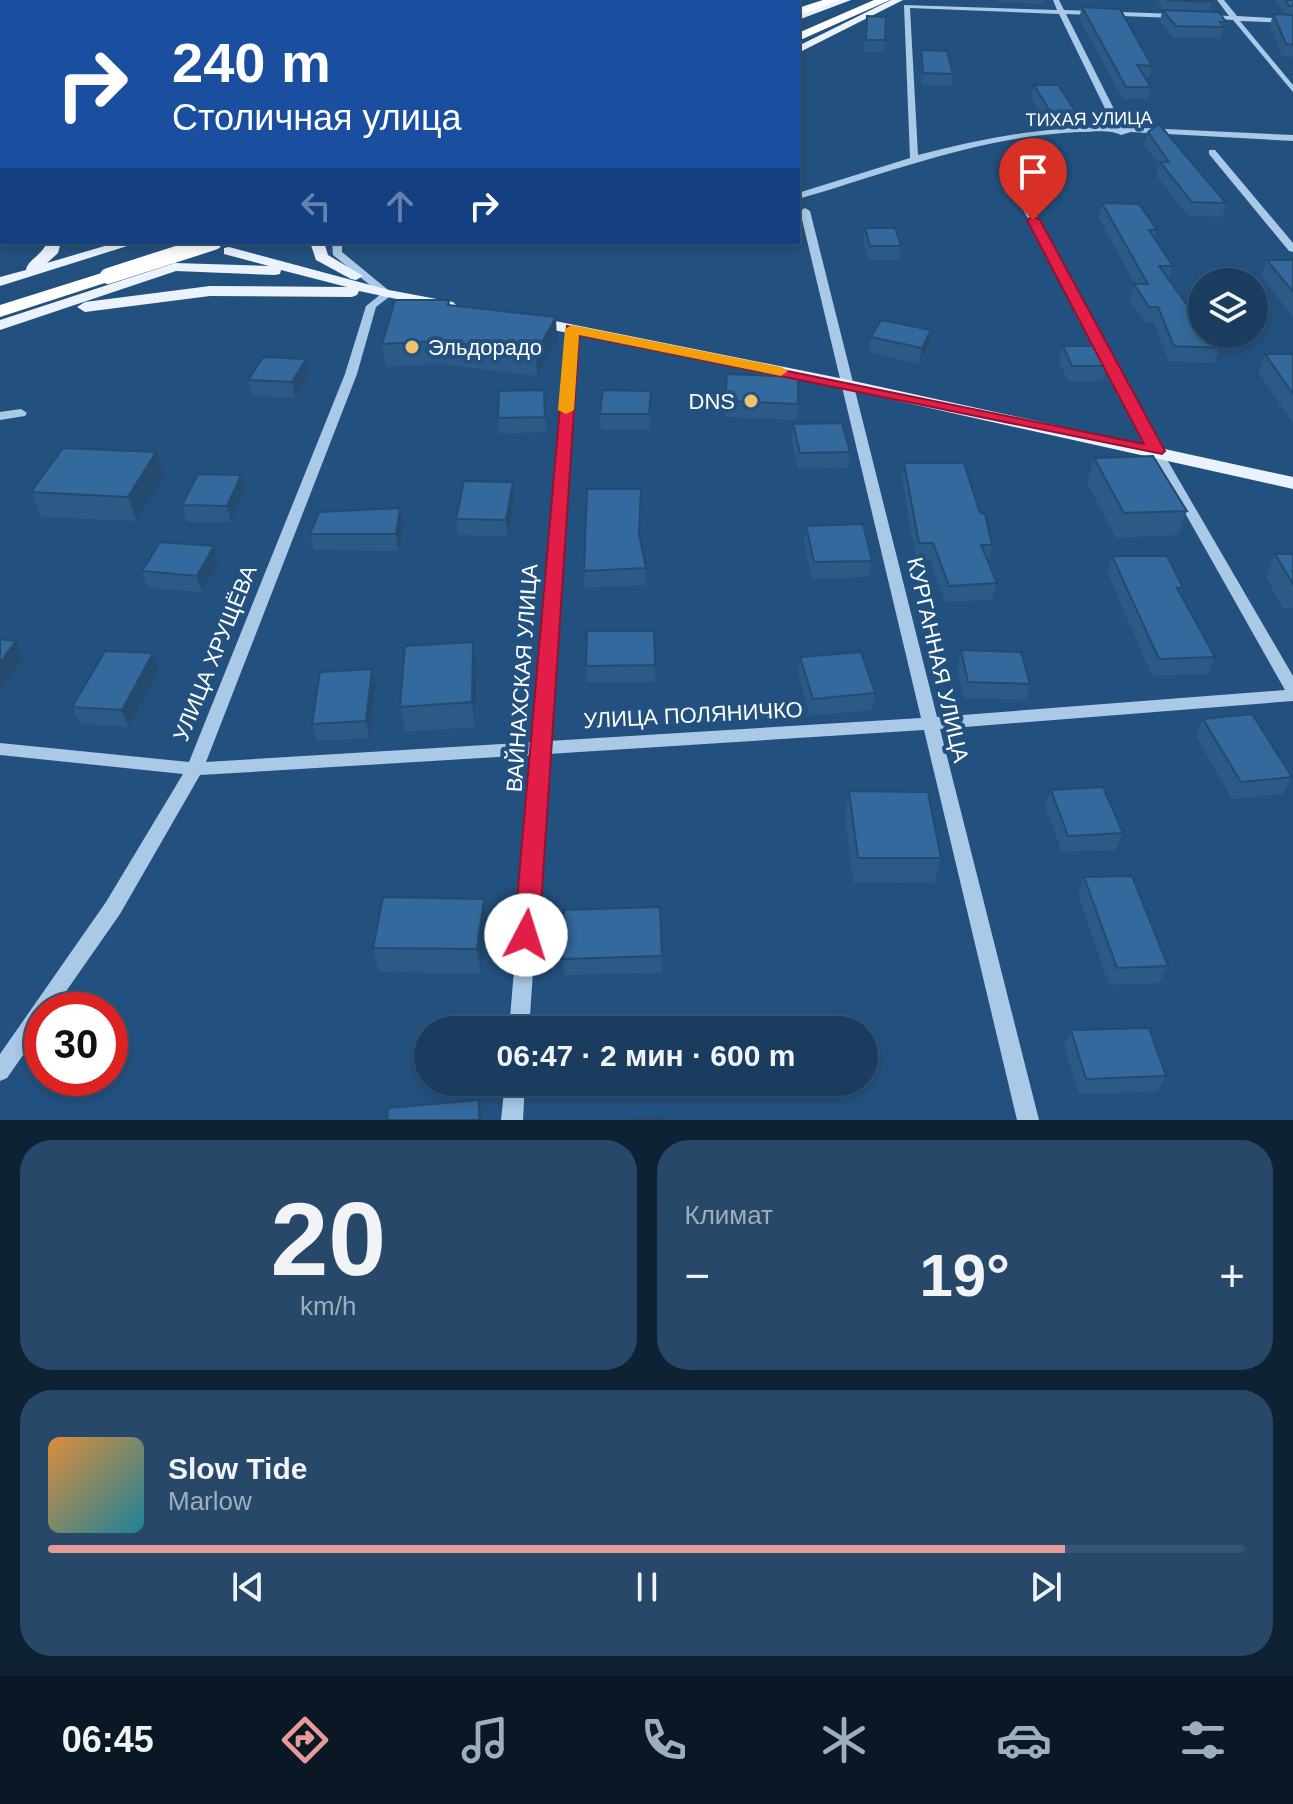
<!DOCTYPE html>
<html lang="ru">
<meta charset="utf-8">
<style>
:root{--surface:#1a3d5f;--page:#274868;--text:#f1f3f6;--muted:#9faebd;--line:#385674;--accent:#e69b98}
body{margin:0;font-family:Helvetica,sans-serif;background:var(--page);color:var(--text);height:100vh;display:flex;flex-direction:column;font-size:30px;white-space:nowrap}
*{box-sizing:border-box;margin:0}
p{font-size:26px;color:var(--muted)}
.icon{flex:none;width:44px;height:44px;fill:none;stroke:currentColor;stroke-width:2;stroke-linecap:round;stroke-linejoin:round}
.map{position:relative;height:1120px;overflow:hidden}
.sheet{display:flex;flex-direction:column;gap:20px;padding:20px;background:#0e2234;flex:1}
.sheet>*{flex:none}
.guide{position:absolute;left:0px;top:0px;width:800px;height:244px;box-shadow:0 4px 12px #0003,0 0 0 2px var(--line);background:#1a4fa0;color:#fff;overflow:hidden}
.buttons{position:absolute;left:1188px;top:268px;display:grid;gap:16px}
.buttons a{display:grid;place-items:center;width:80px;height:80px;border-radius:50%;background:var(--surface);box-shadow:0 4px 12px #0003,0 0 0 2px var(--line);font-size:40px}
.speed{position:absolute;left:24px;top:992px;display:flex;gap:16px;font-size:40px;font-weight:700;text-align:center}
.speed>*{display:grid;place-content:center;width:104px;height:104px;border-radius:50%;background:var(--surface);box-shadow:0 4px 12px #0003,0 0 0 2px var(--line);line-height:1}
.speed .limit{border:12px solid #d22;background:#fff;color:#111}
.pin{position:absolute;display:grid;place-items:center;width:68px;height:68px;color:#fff;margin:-82px -34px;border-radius:50% 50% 50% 0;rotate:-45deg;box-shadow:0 0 8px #0007}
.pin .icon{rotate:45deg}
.me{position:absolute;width:88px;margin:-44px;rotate:5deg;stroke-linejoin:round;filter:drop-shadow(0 0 6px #0008)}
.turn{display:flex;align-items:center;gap:28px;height:168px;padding:0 40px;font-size:36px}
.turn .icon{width:104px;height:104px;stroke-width:2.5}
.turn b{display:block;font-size:56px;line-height:68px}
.lanes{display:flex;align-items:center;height:76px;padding:0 40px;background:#0003;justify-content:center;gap:40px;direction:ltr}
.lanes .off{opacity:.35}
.big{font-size:60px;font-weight:800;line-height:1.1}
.sheet .card{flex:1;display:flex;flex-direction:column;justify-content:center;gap:12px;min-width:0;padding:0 28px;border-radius:32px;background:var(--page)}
.sheet .dial{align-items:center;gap:0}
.dial b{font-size:104px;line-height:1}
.song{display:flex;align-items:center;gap:24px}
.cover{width:96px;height:96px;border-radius:12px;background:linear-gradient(135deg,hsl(30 70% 55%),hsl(190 70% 35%))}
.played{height:8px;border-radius:4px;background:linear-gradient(90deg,var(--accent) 85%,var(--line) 85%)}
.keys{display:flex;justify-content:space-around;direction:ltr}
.heat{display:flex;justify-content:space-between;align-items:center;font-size:44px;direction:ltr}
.sheet .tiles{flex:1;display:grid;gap:20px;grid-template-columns:1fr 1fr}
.card:last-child{grid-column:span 2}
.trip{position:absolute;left:414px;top:1016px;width:464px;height:80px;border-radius:40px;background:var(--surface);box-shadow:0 4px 12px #0003,0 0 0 2px var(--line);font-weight:800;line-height:80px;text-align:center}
.menu{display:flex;height:128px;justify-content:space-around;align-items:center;background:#0a1826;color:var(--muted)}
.menu .icon{width:56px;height:56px}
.menu .on{color:var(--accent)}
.menu b{font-size:36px;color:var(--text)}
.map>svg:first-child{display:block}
</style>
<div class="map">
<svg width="1293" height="1120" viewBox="0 0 1293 1120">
<rect width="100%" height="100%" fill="#23517f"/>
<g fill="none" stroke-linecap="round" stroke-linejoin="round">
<path fill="#a9c9e6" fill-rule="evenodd" d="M 1053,0 L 1059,0 L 1064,10 L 1177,14 L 1180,16 L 1177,18 L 1066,14 L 1123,127 L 1293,135 L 1293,141 L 1131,132 L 1121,135 C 1110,129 1092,132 1079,132 C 981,136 891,172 798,199 L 798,193 L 910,158 L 904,5 L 1057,10 ZM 910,8 L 1059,14 L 1114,127 C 1047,126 983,138 918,155 Z
M 1217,0 L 1224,0 L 1237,16 L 1293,19 L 1293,23 L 1240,21 L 1293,85 L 1293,92 L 1233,20 L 1203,18 L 1205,15 L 1229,16 Z
M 1209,150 L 1215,150 L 1293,243 L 1293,252 L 1289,251 L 1209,154 Z
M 1017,192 L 1025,194 L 1162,451 L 1293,676 L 1293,701 L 940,729 L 1039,1120 L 1017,1120 L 924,730 L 548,754 L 529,1030 L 509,1030 L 532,755 L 200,775 L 120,914 L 53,1010 L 42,1010 L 42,1028 L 7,1078 L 0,1081 L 0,1054 L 106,902 L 183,774 L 0,755 L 0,743 L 189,762 L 345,374 L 366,306 L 381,294 L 333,255 L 332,242 L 342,242 L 342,252 L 393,294 L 376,307 L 357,374 L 206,762 L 533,742 L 567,329 L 572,326 L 577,329 L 549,741 L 921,718 L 800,211 L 805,208 L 810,211 L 937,717 L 1285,690 L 1150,451 L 1015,194 Z
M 21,409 L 27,413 L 25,416 L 0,420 L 0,412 Z
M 505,1082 L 525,1082 L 523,1120 L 501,1120 Z"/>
<path fill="#eaf3fd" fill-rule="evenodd" d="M 837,0 L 851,0 L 798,20 L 798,14 Z
M 891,0 L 903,0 L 798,53 L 798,46 Z
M 0,195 L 2,196 L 2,204 L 0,203 Z
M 0,211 L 2,211 L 2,220 L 0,220 Z
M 47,242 L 61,242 L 58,253 L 47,263 L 118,242 L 140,242 L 0,286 L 0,277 L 26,270 C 28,259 43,255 47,242 Z
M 310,242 L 324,242 L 328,255 L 363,276 L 356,280 L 351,279 L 316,260 Z
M 229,247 L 389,290 L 453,302 L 456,305 L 448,310 L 359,291 L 357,295 L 352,297 L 210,296 L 85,312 L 77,307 L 85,302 L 210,286 L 347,287 L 281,270 L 280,274 L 275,275 L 176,271 L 0,330 L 0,320 L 175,263 L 269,266 L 224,254 L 224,248 Z
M 530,316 L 849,380 L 1293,477 L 1293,489 L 849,390 L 524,324 L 524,318 Z"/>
<path fill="#fff" fill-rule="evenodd" d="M 823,0 L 840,0 L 798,16 L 798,8 Z
M 874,0 L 890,0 L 798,41 L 798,33 Z
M 108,271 L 117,276 L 114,280 L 0,317 L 0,305 Z"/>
<path stroke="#fff" stroke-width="16" d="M 108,276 L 214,242"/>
</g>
<path fill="#2c5a86" d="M 998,0 L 1045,0 L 1044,4 L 998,2 Z
M 1158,0 L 1211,0 L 1212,2 L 1209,12 L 1226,22 L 1221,38 L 1173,38 L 1160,21 L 1162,11 Z
M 1275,0 L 1293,0 L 1293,57 L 1282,56 L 1270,25 L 1273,14 L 1286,15 Z
M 1082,7 L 1152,66 L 1149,77 L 1144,77 L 1151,87 L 1148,99 L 1123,99 L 1079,18 Z
M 867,16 L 885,40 L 884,52 L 864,52 Z
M 921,50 L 953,74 L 951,86 L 922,85 L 920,61 Z
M 1034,85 L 1076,112 L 1073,125 L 1048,126 L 1031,97 Z
M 1148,132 L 1226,203 L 1222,217 L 1188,216 L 1156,175 L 1159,165 L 1144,145 Z
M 1102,203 L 1157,230 L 1154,239 L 1173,266 L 1169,280 L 1200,323 L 1220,348 L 1214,363 L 1169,361 L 1153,322 L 1145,322 L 1129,299 L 1134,284 L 1135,284 L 1098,217 Z
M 865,228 L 901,246 L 899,260 L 868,260 L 863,242 Z
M 1267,260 L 1293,260 L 1293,317 L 1261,276 Z
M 449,300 L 450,305 L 557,340 L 537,376 L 442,364 L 386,367 L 382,344 Z
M 871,337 L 929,345 L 919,364 L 869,352 Z
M 1063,346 L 1108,366 L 1103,381 L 1068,381 L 1059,361 Z
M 1265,354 L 1293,354 L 1293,423 L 1258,372 Z
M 306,359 L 309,374 L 296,398 L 252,396 L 248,380 Z
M 727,374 L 798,404 L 797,420 L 725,417 Z
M 544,390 L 546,432 L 499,434 L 498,418 Z
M 651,406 L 649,430 L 601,430 L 600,414 Z
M 793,424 L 850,452 L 848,468 L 798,469 L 792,440 Z
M 1094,458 L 1187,511 L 1178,535 L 1116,538 L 1087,482 Z
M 904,463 L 980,513 L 992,545 L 988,562 L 997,583 L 992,600 L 945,602 L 930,560 L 916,559 L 902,479 Z
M 164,476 L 137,521 L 41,517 L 31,492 Z
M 245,491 L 231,522 L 187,522 L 182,505 Z
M 514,498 L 508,536 L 458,535 L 456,519 Z
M 403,525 L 399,551 L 314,550 L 310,534 Z
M 806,526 L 872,561 L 869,577 L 812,579 L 804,542 Z
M 640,537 L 646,568 L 646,585 L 585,588 L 584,571 Z
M 214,546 L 219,563 L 202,592 L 148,588 L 142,571 Z
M 1275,554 L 1293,554 L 1293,608 L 1283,608 L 1266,577 Z
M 1112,556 L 1183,588 L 1181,594 L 1215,657 L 1208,674 L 1152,676 L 1107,572 Z
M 654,631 L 655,682 L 587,682 L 586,666 Z
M 473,642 L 476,666 L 475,727 L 405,732 L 400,707 Z
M 961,650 L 1030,684 L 1025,700 L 964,698 L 957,667 Z
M 800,657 L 875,693 L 872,710 L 810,716 L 798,674 Z
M 159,670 L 129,727 L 80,724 L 72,707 Z
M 376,686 L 369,738 L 316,741 L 312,724 Z
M 1203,719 L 1292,777 L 1283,794 L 1232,799 L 1196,736 Z
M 1051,790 L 1123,833 L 1116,850 L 1062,852 L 1045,806 Z
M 849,791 L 941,858 L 934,883 L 853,882 L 845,816 Z
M 1084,877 L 1168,966 L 1159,983 L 1109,985 L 1078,894 Z
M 487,924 L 481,974 L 379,972 L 373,948 Z
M 662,956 L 662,973 L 564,975 L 563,959 Z
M 1071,1030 L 1166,1076 L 1157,1092 L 1079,1094 L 1064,1046 Z"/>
<path fill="#244a6d" d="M 556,317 L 557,340 L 537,376 L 536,353 Z
M 931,330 L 929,345 L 919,364 L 922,348 Z
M 306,359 L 309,374 L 296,398 L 292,382 Z
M 156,452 L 164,476 L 137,521 L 128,497 Z
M 241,475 L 245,491 L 231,522 L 227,506 Z
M 513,482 L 514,498 L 508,536 L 506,520 Z
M 400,508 L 403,525 L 399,551 L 396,534 Z
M 214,546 L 219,563 L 202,592 L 197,576 Z
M 16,641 L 24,658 L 0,691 L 0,663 Z
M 473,642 L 476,666 L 475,727 L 472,702 Z
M 153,653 L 159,670 L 129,727 L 122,710 Z
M 372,669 L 376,686 L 369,738 L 366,721 Z
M 484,899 L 487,924 L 481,974 L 477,949 Z
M 479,1100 L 483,1120 L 479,1120 Z"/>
<path fill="#33699c" stroke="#244a6d" stroke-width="2" d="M 1165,0 L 1211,0 L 1212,2 Z
M 1285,0 L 1293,0 L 1293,6 L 1289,6 Z
M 1082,7 L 1120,9 L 1152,66 L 1137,65 L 1151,87 L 1126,87 Z
M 1162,10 L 1219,12 L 1226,22 L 1220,22 L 1224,27 L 1176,26 Z
M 1273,14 L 1293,15 L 1293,45 L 1286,44 Z
M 867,16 L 886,17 L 885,40 L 866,40 Z
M 921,50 L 947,51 L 953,74 L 923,73 Z
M 1034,85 L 1058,85 L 1076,112 L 1051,113 Z
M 1159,124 L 1226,203 L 1192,202 L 1160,162 L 1169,162 L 1148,132 Z
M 1102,203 L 1139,204 L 1157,230 L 1149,230 L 1173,266 L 1159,266 L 1200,323 L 1202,324 L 1202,334 L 1213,334 L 1220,348 L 1174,346 L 1158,307 L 1149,307 L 1134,284 L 1148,284 Z
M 865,228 L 895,228 L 901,246 L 870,246 Z
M 1267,260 L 1293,260 L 1293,292 Z
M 395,300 L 449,300 L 448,305 L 556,317 L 536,353 L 440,341 L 382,344 Z
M 881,320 L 931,330 L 922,348 L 871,337 Z
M 1063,346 L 1098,346 L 1108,366 L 1072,366 Z
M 1265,354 L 1293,354 L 1293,394 Z
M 263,357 L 306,359 L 292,382 L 248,380 Z
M 727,374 L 798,377 L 798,404 L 725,401 Z
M 544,390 L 545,417 L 498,418 L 499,391 Z
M 603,390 L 651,391 L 649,414 L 600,414 Z
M 842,423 L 850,452 L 800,453 L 793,424 Z
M 63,448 L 156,452 L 128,497 L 31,492 Z
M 1153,456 L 1187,511 L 1124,513 L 1094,458 Z
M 904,463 L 964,463 L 980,513 L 985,514 L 992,545 L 981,545 L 997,583 L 949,586 L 933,543 L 919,543 Z
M 198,474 L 241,475 L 227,506 L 182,505 Z
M 464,481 L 513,482 L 506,520 L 456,519 Z
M 587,489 L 641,489 L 639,534 L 646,568 L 584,571 Z
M 400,508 L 396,534 L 310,534 L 319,512 Z
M 863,524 L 872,561 L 814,562 L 806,526 Z
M 160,542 L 214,546 L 197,576 L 142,571 Z
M 1275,554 L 1293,554 L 1293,584 Z
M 1112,556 L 1167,556 L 1183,588 L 1177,588 L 1215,657 L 1159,659 Z
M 587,631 L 654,631 L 655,665 L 586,666 Z
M 0,639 L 16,641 L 0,663 Z
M 473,642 L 472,702 L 400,707 L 405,646 Z
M 961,650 L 1021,652 L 1030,684 L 968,682 Z
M 105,651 L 153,653 L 122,710 L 72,707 Z
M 861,652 L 875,693 L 813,699 L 800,657 Z
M 372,669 L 366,721 L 312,724 L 320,672 Z
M 1252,714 L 1292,777 L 1241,782 L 1203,719 Z
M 1103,787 L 1123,833 L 1068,836 L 1051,790 Z
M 849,791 L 928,792 L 941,858 L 858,858 Z
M 1132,876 L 1168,966 L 1117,968 L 1084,877 Z
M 383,897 L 484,899 L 477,949 L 373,948 Z
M 660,907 L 662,956 L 563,959 L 564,910 Z
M 1149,1028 L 1166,1076 L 1086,1079 L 1071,1030 Z
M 479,1100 L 479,1120 L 387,1120 L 388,1108 Z
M 665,1118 L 665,1120 L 628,1120 Z"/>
<path fill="#e11d48" stroke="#92132f" stroke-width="2" d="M 1033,216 L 1040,220 L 1165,451 L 1162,454 L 579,335 L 539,935 L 535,943 L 526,946 L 518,943 L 514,935 L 567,326 L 1144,444 L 1027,220 Z"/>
<path fill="#f59e0b" d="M 572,325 L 781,367 L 788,371 L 781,376 L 579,335 L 574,410 L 566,414 L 558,410 L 565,329 Z"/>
<g fill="#f1c26c" stroke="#23517f" stroke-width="3">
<circle cx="412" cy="347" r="8"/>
<circle cx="751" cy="401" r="8"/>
</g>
<g text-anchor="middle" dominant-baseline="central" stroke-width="8" stroke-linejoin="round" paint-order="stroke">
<g font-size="18" fill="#fff" stroke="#23517f">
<text transform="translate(1089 119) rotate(-1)">ТИХАЯ УЛИЦА</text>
</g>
<g font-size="22" fill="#fff" stroke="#23517f" text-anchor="start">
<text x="428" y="347">Эльдорадо</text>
<text x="735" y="401" text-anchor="end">DNS</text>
</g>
<g font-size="22" fill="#fff" stroke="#23517f">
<text transform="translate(215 653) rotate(-68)">УЛИЦА ХРУЩЁВА</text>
<text transform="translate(938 660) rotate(77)">КУРГАННАЯ УЛИЦА</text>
<text transform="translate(522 678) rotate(-86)">ВАЙНАХСКАЯ УЛИЦА</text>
<text transform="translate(693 715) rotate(-3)">УЛИЦА ПОЛЯНИЧКО</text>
</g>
</g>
</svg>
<div class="buttons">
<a><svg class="icon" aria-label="layers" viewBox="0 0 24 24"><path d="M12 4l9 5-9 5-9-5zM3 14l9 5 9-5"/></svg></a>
</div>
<div class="speed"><div class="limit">30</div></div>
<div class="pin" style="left:1033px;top:220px;background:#d93025"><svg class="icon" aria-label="arrive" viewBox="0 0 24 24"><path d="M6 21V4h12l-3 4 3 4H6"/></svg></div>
<svg class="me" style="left:526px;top:935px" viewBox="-20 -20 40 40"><circle r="19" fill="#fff"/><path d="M0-13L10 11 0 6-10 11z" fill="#e11d48"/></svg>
<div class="trip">06:47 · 2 мин · 600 m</div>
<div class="guide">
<div class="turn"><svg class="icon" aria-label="right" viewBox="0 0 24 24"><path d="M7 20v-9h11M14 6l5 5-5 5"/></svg><div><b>240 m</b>Столичная улица</div></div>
<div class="lanes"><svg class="icon off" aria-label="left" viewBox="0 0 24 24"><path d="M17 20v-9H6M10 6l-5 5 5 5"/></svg><svg class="icon off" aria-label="ahead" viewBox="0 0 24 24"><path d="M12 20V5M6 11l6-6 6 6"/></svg><svg class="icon" aria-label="right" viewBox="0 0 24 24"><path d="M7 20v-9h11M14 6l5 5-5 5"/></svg></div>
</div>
</div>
<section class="sheet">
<div class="tiles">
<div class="card dial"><b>20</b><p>km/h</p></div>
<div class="card"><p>Климат</p>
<div class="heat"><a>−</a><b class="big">19°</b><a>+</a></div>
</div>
<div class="card">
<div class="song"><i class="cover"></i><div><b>Slow Tide</b><p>Marlow</p></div></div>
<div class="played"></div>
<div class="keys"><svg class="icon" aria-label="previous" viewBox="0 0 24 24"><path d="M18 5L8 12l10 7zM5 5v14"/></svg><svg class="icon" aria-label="pause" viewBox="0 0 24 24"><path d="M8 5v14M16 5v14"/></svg><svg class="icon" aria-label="next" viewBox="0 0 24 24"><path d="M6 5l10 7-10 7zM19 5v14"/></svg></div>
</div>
</div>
</section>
<nav class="menu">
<b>06:45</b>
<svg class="icon on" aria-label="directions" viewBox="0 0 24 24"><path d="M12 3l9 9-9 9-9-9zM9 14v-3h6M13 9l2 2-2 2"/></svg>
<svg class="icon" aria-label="music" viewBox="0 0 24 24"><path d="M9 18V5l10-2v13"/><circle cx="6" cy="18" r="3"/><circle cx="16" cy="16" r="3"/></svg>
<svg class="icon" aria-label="phone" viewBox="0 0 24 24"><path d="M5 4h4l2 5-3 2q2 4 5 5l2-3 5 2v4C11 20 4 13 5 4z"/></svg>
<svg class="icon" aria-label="climate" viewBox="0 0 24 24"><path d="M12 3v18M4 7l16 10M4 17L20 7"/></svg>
<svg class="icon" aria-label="car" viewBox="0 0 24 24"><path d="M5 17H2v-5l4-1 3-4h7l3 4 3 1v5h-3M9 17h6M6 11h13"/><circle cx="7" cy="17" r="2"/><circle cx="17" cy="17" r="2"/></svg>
<svg class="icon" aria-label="filters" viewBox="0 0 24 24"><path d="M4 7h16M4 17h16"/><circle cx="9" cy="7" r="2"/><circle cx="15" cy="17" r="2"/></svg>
</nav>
